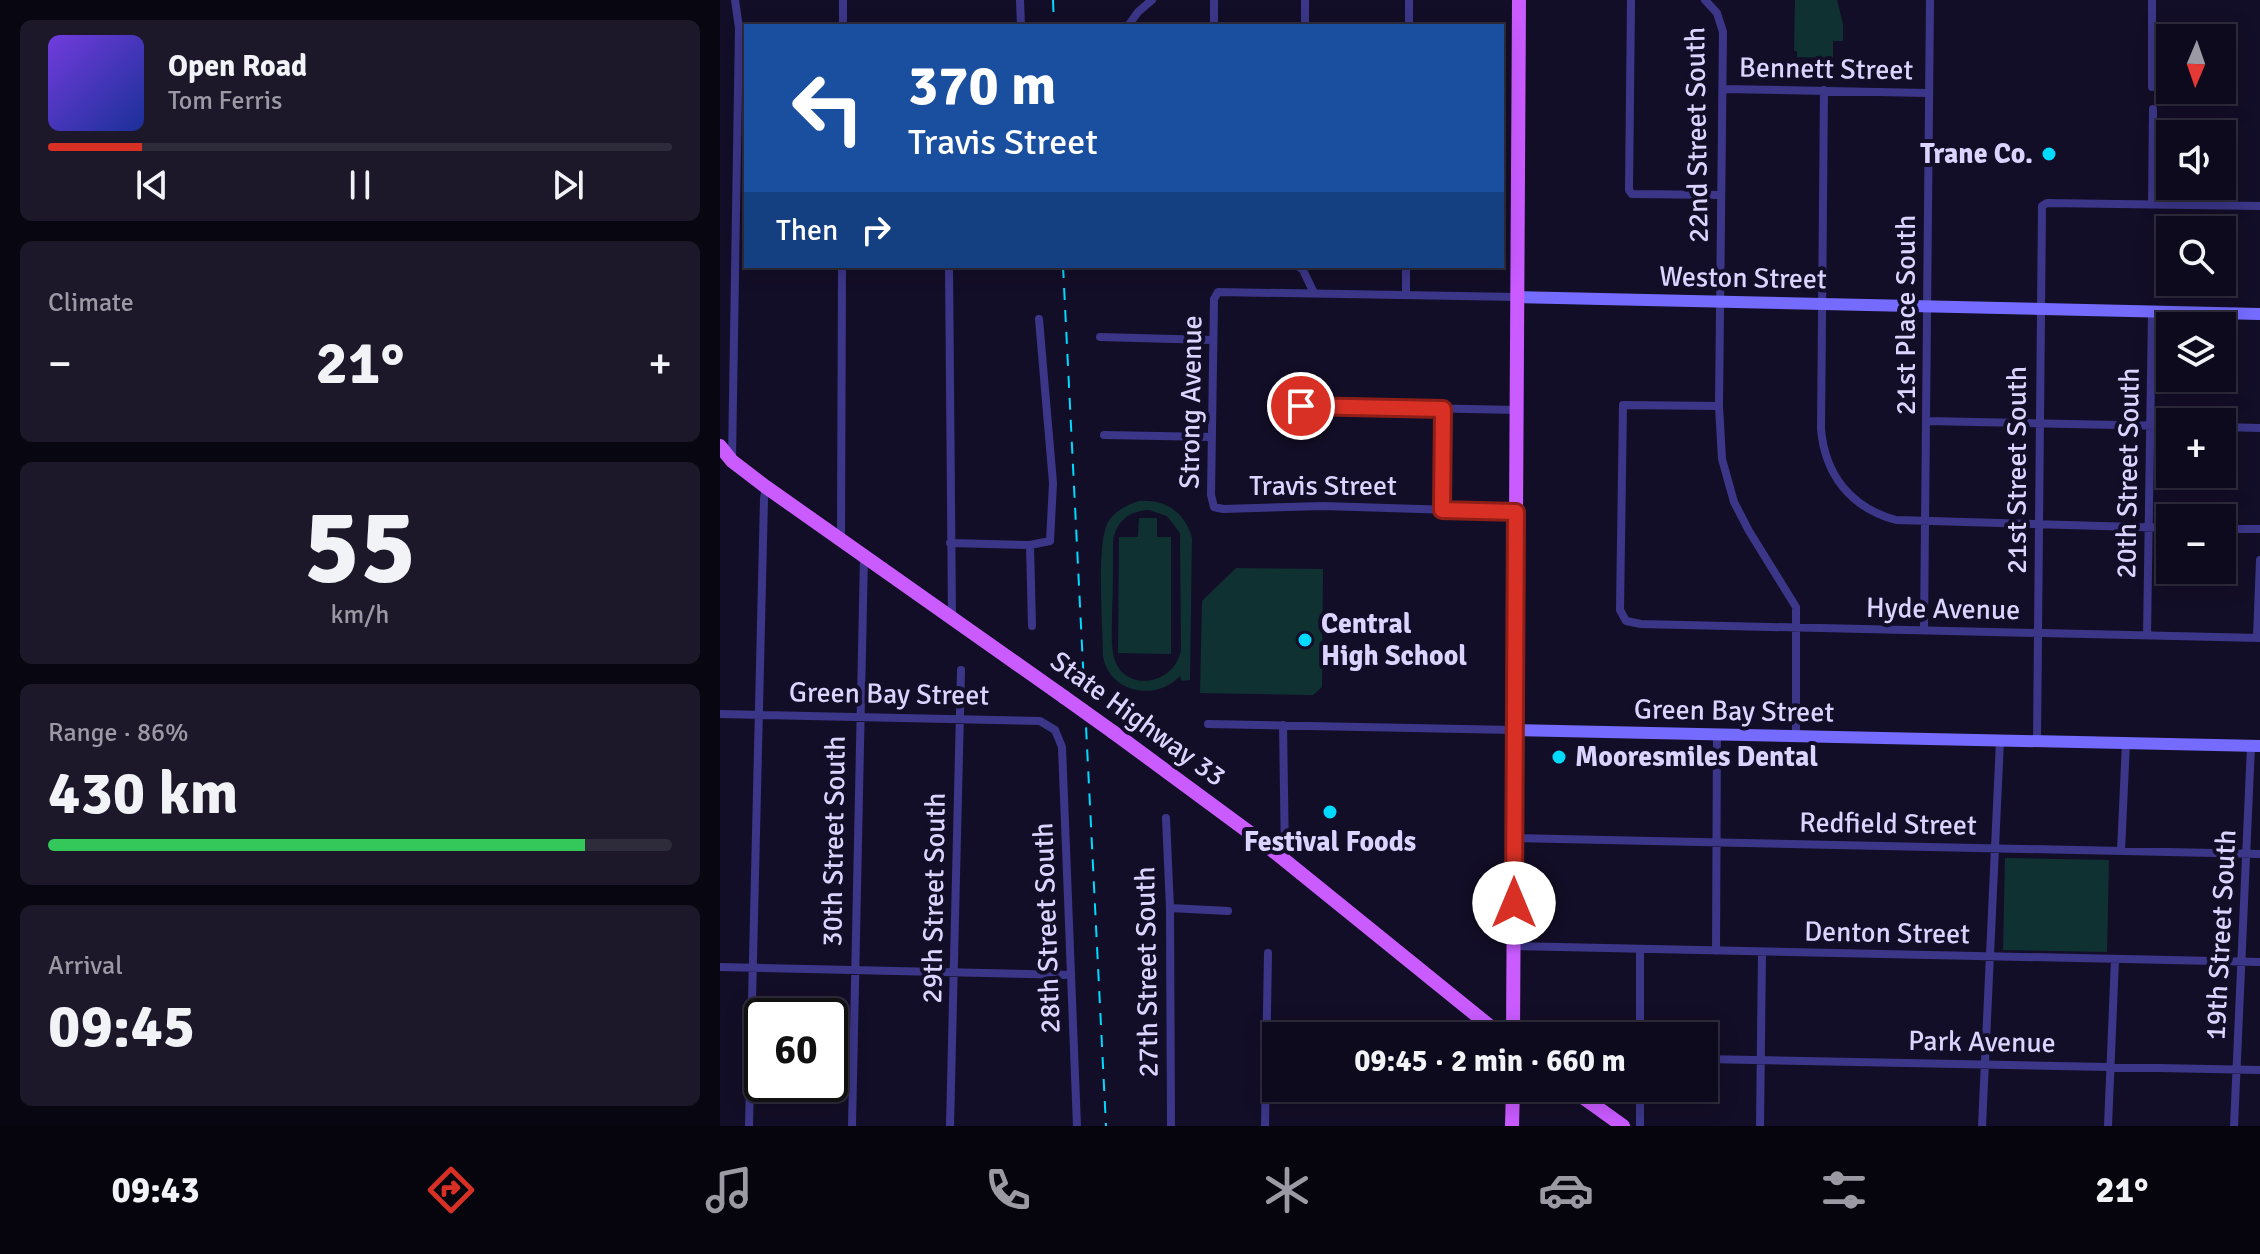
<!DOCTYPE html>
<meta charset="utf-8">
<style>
:root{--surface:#0e0a1d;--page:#1c182a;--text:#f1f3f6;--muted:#9b9aa4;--line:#2e2b3b;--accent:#d93025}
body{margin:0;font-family:Signika,sans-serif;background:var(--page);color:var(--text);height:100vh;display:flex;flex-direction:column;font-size:30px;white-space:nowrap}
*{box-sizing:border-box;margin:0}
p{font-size:26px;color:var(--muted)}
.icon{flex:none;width:44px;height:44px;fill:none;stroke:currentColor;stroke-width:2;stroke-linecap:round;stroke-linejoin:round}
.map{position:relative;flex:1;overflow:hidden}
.details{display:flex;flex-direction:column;gap:20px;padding:20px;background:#080610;width:720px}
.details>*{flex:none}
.top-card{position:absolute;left:24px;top:24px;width:760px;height:244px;border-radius:0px;box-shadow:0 4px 20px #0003,0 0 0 2px var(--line);background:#1a4fa0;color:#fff;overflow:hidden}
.needle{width:52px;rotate:182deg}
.buttons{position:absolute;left:1436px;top:24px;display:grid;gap:16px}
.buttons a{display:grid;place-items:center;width:80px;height:80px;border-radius:0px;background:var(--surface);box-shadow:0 4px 20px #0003,0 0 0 2px var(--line);font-size:40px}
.speed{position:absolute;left:24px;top:998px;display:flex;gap:16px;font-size:40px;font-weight:700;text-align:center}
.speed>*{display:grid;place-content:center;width:104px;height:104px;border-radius:50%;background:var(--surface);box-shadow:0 4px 20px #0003,0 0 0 2px var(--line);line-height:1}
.speed .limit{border:4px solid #111;border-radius:12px;background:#fff;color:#111}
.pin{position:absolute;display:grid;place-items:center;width:68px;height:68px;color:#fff;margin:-34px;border:4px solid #fff;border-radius:50%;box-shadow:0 2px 8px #0007}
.me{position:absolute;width:88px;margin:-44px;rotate:0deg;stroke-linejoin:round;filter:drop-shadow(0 0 6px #0008)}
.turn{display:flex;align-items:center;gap:28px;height:168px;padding:0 32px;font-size:36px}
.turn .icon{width:104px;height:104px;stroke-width:2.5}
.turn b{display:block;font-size:56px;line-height:68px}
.then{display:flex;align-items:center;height:76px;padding:0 32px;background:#0003;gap:16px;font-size:30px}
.big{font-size:60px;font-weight:700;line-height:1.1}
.details .tile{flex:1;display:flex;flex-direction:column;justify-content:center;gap:12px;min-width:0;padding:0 28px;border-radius:12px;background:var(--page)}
.details .dial{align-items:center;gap:0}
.dial b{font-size:104px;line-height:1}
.song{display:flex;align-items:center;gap:24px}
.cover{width:96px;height:96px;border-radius:12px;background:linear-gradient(135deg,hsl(260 70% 55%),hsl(230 70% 35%))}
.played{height:8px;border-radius:4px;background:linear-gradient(90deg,var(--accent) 15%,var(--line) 15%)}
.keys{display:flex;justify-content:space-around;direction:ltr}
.heat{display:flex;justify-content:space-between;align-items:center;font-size:44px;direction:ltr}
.charge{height:12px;border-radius:6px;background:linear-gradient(90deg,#34c759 86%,var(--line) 0)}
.trip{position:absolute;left:542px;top:1022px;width:456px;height:80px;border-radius:0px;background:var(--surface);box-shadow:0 4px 20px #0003,0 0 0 2px var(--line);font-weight:700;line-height:80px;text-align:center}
.dock{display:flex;height:128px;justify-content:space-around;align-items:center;background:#06040c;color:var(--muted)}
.dock .icon{width:56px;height:56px}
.dock .current{color:var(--accent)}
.dock b{font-size:36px;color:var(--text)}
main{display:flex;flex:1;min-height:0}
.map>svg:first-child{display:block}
</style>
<main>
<section class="details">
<div class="tile">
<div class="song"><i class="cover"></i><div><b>Open Road</b><p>Tom Ferris</p></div></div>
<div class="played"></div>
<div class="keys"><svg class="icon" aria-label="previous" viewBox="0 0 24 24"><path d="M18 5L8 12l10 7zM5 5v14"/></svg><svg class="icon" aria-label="pause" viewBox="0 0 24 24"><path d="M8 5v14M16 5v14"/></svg><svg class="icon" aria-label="next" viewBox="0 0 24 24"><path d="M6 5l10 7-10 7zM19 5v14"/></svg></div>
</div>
<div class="tile"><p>Climate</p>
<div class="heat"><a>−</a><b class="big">21°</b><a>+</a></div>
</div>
<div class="tile dial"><b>55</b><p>km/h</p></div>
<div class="tile"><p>Range · 86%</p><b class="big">430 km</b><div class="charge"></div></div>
<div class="tile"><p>Arrival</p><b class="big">09:45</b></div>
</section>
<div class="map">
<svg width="1540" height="1126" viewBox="0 0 1540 1126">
<rect width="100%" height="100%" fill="#130e27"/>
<path fill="#103132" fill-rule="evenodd" d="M 1075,0 L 1117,0 L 1123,24 L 1123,41 L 1113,41 L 1113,58 L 1077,57 L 1077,51 L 1074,51 Z
M 419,501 C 445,499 465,512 472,538 L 470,680 L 461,681 L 460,676 C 436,702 389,693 383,656 C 383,627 376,544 388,522 C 395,511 407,505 419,501 ZM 429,510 L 447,516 L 460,533 L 461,650 C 454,688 399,693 393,653 C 391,641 392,628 392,616 C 393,591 393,566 393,541 C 396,521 409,511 429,510 Z
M 419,518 L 437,518 L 437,537 L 451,537 L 451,654 L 398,653 L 399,537 L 418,537 Z
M 516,568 L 603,569 L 602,687 L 593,695 L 480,693 L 482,601 Z
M 1285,858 L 1389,860 L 1387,952 L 1283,950 Z"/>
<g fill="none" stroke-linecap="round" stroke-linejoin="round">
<path stroke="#3c3689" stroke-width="8" d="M 123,0 L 123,26
M 300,0 L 301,26
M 911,0 L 909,190 L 912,194 L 1001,195
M 985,0 L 997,13 L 1003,32 L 999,406 L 1002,459 L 1014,502 L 1029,531 L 1076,607 L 1076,736
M 1432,0 L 1432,87
M 408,26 L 418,12 L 432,0
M 494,26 L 494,0
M 585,26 L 585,0
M 689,26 L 689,0
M 1003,89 L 1207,93
M 1104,90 L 1101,429 C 1105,475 1131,508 1176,520 L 1450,528
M 1432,204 L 1433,109
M 229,266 L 232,617
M 578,266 L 583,270 L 594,293
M 686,295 L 686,266
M 380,337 L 492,340
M 552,405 L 797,410
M 999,406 L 903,405 L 900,610 L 906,621 L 921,624 L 1540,638
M 1207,421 L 1450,426
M 1502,427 L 1540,428
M 384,435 L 492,437
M 12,460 L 19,28 L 15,0
M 722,510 L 723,409
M 796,512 L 603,506 L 503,509 L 494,507 L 491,495 L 494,299 L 498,292 L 798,297
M 1502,529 L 1540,529
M 121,539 L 122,266
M 230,543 L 310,545 L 330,541 L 333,483 L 319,319
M 310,545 L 312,626
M 1204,630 L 1210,0
M 1427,635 L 1432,312
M 1537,638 L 1540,560
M 0,714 L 320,721 L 335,730 L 342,747 L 357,1126
M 488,724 L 794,730
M 563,725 L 565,858
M 1317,741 L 1322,206 L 1327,203 L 1540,206
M 446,818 L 450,908 L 451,1126
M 794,838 L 1540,854
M 1401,851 L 1406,743
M 450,908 L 508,911
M 794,946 L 1540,962
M 996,951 L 997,734
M 0,967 L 350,975
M 920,1036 L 920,949
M 984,1059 L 1540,1070
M 920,1088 L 920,1126
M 29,1126 L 44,499 L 46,487
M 132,1126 L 144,556
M 230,1126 L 241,670
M 545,1126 L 548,953
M 1040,1126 L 1042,952
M 1262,1126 L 1280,741
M 1388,1126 L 1395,959
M 1514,1126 L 1531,746"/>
<path stroke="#756bff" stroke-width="12" d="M 798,297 L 1540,314
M 794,730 L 1540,746"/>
<path stroke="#c95bff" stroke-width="14" d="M 0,446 L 12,461 L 46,487 L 344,697
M 393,732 L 541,841 L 782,1036
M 793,1036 L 799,0
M 850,1088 L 903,1126
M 792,1126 L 793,1088"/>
<path stroke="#00daff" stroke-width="2" stroke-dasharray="12 10" stroke-linecap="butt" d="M 333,0 L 334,26
M 343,266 L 386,1126"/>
<path stroke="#c95bff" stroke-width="14" d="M 344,697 L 393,732"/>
</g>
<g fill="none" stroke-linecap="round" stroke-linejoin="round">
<defs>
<path id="route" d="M 581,406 L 723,409 L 722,510 L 796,512 L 794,903"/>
</defs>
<use href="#route" stroke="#8d1f18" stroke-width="20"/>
<use href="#route" stroke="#d93025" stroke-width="14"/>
</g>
<g fill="#00daff" stroke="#130e27" stroke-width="3">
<circle cx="1329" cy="154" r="8"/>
<circle cx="585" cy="640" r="8"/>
<circle cx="839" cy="757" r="8"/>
<circle cx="610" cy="812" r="8"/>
</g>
<g text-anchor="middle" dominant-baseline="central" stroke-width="8" stroke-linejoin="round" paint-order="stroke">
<g font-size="28" fill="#dbd4ff" stroke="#130e27">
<text transform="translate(1106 69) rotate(1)">Bennett Street</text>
<text transform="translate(977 135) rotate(-91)">22nd Street South</text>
<text transform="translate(1023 278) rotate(1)">Weston Street</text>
<text transform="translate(1186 315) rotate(-90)">21st Place South</text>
<text transform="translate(471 402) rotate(-89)">Strong Avenue</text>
<text transform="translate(1297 470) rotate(-90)">21st Street South</text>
<text transform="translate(1408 473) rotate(-89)">20th Street South</text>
<text x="603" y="486">Travis Street</text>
<text transform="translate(1223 609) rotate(1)">Hyde Avenue</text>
<text transform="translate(169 694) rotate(1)">Green Bay Street</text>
<text transform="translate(1014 711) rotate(1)">Green Bay Street</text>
<text transform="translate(418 719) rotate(36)">State Highway 33</text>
<text transform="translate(1168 824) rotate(1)">Redfield Street</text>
<text transform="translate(114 841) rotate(-89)">30th Street South</text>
<text transform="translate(214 898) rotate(-89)">29th Street South</text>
<text transform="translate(327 928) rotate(-92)">28th Street South</text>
<text transform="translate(1167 933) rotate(1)">Denton Street</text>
<text transform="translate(1501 935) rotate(-87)">19th Street South</text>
<text transform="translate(427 972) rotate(-91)">27th Street South</text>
<text transform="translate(1262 1042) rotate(1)">Park Avenue</text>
</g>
<g font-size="28" font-weight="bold" fill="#dbd4ff" stroke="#130e27" text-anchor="start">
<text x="1313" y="154" text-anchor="end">Trane Co.</text>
<text x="601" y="624">Central<tspan x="601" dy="32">High School</tspan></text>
<text x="855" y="757">Mooresmiles Dental</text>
<text x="610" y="842" text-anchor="middle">Festival Foods</text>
</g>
</g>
</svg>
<div class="buttons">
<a><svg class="needle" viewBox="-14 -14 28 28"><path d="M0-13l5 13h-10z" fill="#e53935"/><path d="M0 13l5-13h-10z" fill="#9b9aa4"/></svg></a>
<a><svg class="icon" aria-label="sound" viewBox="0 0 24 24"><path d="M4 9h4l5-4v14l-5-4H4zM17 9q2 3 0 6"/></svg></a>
<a><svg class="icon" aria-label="search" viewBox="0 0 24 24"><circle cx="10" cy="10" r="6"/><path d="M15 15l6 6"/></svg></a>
<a><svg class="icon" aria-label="layers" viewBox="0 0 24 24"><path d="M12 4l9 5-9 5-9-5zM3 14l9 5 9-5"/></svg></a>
<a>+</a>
<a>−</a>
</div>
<div class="speed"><div class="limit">60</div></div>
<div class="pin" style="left:581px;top:406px;background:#d93025"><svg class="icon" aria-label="arrive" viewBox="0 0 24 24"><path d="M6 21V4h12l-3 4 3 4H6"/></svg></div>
<svg class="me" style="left:794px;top:903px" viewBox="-20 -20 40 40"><circle r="19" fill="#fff"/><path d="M0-13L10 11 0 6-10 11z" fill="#d93025"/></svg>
<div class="trip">09:45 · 2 min · 660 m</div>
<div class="top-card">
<div class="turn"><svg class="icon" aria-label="left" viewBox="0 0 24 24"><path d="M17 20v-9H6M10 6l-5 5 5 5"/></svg><div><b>370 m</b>Travis Street</div></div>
<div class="then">Then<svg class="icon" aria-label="right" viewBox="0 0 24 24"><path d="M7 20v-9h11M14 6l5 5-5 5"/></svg></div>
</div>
</div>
</main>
<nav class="dock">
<b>09:43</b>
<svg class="icon current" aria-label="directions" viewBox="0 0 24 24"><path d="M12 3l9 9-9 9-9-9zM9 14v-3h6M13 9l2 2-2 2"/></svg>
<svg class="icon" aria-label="music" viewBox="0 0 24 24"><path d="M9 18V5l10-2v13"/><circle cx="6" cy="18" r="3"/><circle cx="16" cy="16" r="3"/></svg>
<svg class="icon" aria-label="phone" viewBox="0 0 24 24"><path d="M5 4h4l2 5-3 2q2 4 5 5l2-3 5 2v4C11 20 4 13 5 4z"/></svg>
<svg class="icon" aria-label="climate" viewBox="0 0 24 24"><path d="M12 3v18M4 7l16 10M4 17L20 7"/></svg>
<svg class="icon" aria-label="car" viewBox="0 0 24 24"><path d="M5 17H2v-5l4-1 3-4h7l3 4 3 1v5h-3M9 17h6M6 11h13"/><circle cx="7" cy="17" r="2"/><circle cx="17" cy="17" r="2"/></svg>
<svg class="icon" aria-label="filters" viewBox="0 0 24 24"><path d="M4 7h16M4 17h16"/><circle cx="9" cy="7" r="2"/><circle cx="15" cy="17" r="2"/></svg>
<b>21°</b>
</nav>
